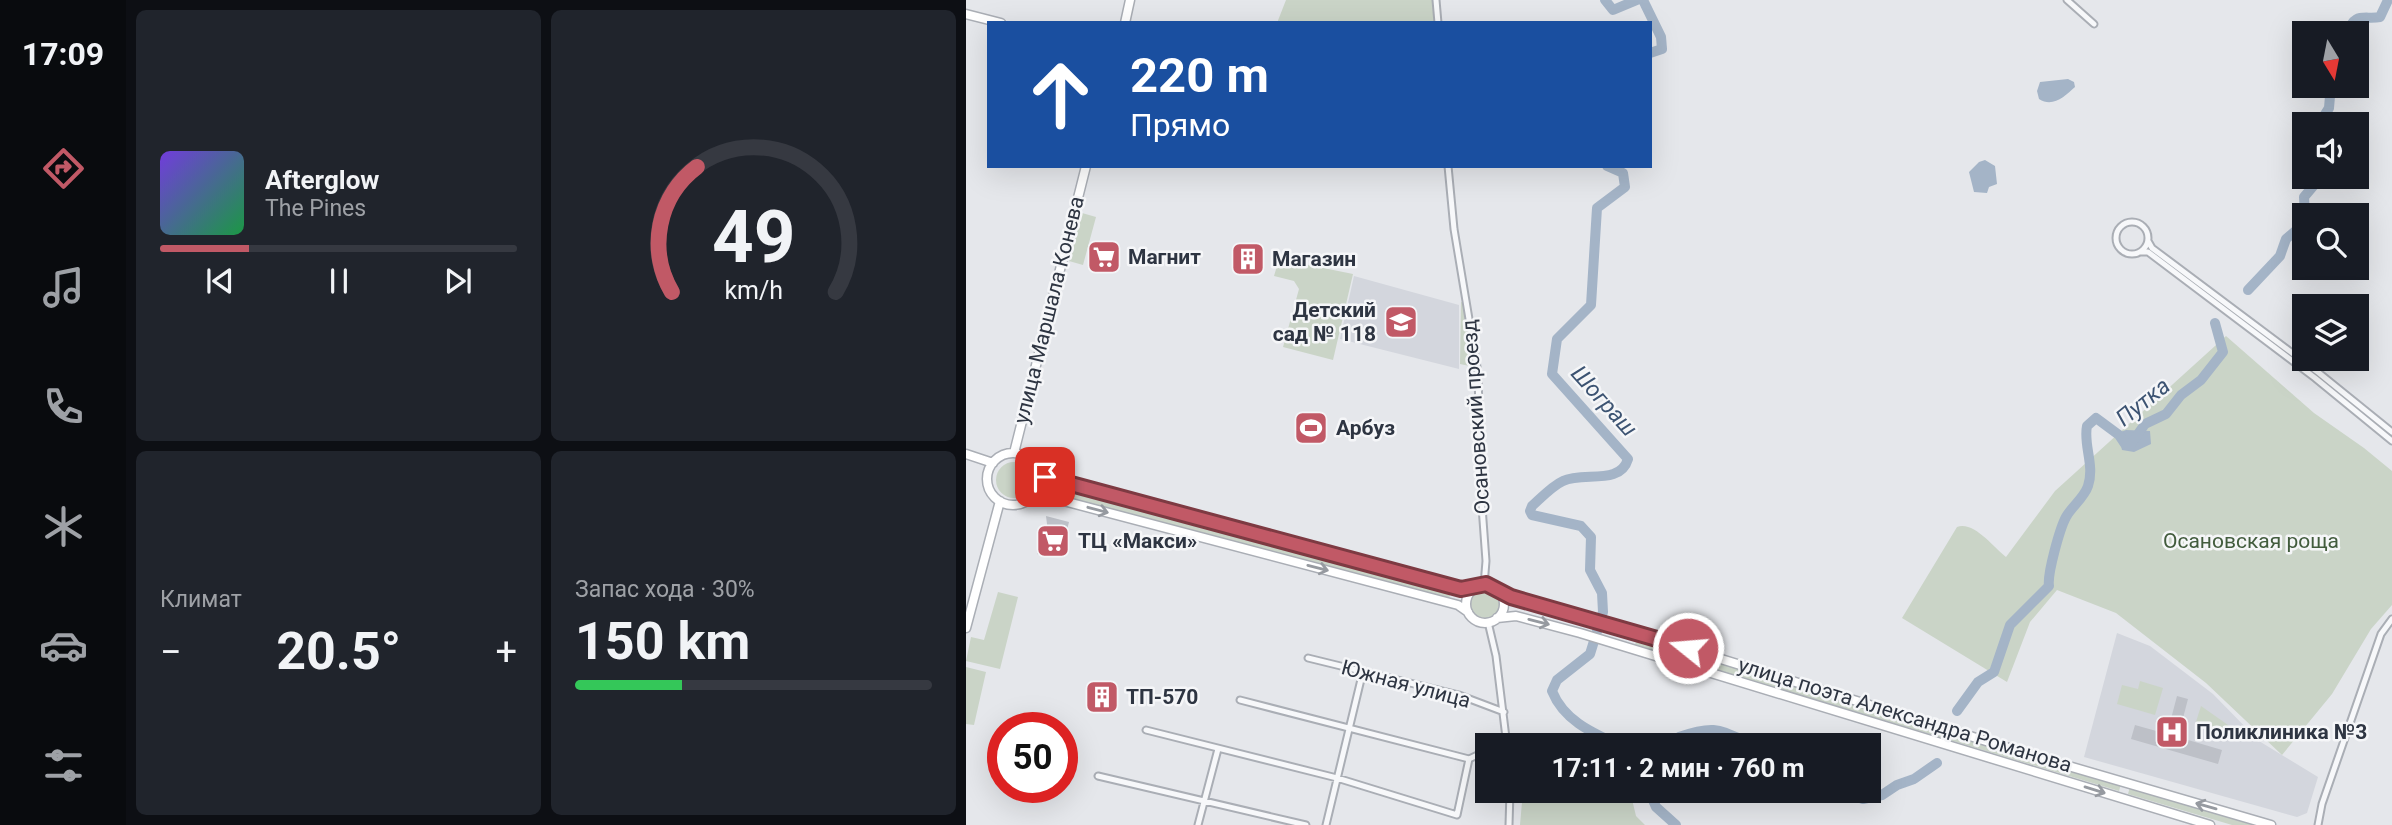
<!DOCTYPE html>
<html lang="ru">
<meta charset="utf-8">
<style>
:root{--surface:#171b24;--page:#20242c;--text:#f1f3f6;--muted:#9ea1a6;--line:#363941;--accent:#c15966}
body{margin:0;font-family:Roboto,sans-serif;background:var(--page);color:var(--text);height:100vh;display:flex;flex-direction:column;font-size:26px;white-space:nowrap}
*{box-sizing:border-box;margin:0}
p{font-size:23px;color:var(--muted)}
.icon{flex:none;width:38px;height:38px;fill:none;stroke:currentColor;stroke-width:2;stroke-linecap:round;stroke-linejoin:round}
.map{position:relative;flex:1;overflow:hidden}
.side{display:flex;flex-direction:column;gap:10px;padding:10px;background:#0d0f14;width:840px}
.side>*{flex:none}
.guide{position:absolute;left:21px;top:21px;width:665px;height:147px;border-radius:0px;box-shadow:0 7px 28px #0002;background:#1a4fa0;color:#fff;overflow:hidden}
.needle{width:46px;rotate:170deg}
.fabs{position:absolute;left:1326px;top:21px;display:grid;gap:14px}
.fabs a{display:grid;place-items:center;width:77px;height:77px;border-radius:0px;background:var(--surface);box-shadow:0 7px 28px #0002;font-size:35px}
.speed{position:absolute;left:21px;top:712px;display:flex;gap:14px;font-size:35px;font-weight:700;text-align:center}
.speed>*{display:grid;place-content:center;width:91px;height:91px;border-radius:50%;background:var(--surface);box-shadow:0 7px 28px #0002;line-height:1}
.speed .limit{border:10px solid #d22;background:#fff;color:#111}
.pin{position:absolute;display:grid;place-items:center;width:60px;height:60px;color:#fff;margin:-30px;border-radius:14px;box-shadow:0 4px 10px #0006}
.me{position:absolute;width:77px;margin:-38px;rotate:287deg;stroke-linejoin:round;filter:drop-shadow(0 0 5px #0008)}
.turn{display:flex;align-items:center;gap:24px;height:147px;padding:0 28px;font-size:32px}
.turn .icon{width:91px;height:91px;stroke-width:2.5}
.turn b{display:block;font-size:49px;line-height:60px}
.big{font-size:52px;font-weight:700;line-height:1.1}
.side .tile{flex:1;display:flex;flex-direction:column;justify-content:center;gap:10px;min-width:0;padding:0 24px;border-radius:10px;background:var(--page)}
.side .dial{align-items:center;gap:0}
.dial svg{height:182px;overflow:visible;fill:none;stroke:var(--line);stroke-width:7;stroke-linecap:round;text-anchor:middle}
.dial text{fill:var(--text);stroke:none}
.song{display:flex;align-items:center;gap:21px}
.cover{width:84px;height:84px;border-radius:10px;background:linear-gradient(135deg,hsl(260 70% 55%),hsl(140 70% 35%))}
.played{height:7px;border-radius:4px;background:linear-gradient(90deg,var(--accent) 25%,var(--line) 25%)}
.keys{display:flex;justify-content:space-around;direction:ltr}
.heat{display:flex;justify-content:space-between;align-items:center;font-size:38px;direction:ltr}
.charge{height:10px;border-radius:5px;background:linear-gradient(90deg,#34c759 30%,var(--line) 0)}
.side .tiles{flex:1;display:grid;gap:10px;grid-template-columns:repeat(2,1fr)}
.trip{position:absolute;left:509px;top:733px;width:406px;height:70px;border-radius:0px;background:var(--surface);box-shadow:0 7px 28px #0002;font-weight:700;line-height:70px;text-align:center}
main{display:flex;flex:1;min-height:0}
.tab-bar{display:flex;flex-direction:column;width:126px;justify-content:space-around;align-items:center;background:#090b0e;color:var(--muted)}
.tab-bar .icon{width:49px;height:49px}
.tab-bar .active{color:var(--accent)}
.tab-bar b{font-size:32px;color:var(--text)}
.map>svg:first-child{display:block}
</style>
<main>
<nav class="tab-bar">
<b>17:09</b>
<svg class="icon active" aria-label="directions" viewBox="0 0 24 24"><path d="M12 3l9 9-9 9-9-9zM9 14v-3h6M13 9l2 2-2 2"/></svg>
<svg class="icon" aria-label="music" viewBox="0 0 24 24"><path d="M9 18V5l10-2v13"/><circle cx="6" cy="18" r="3"/><circle cx="16" cy="16" r="3"/></svg>
<svg class="icon" aria-label="phone" viewBox="0 0 24 24"><path d="M5 4h4l2 5-3 2q2 4 5 5l2-3 5 2v4C11 20 4 13 5 4z"/></svg>
<svg class="icon" aria-label="climate" viewBox="0 0 24 24"><path d="M12 3v18M4 7l16 10M4 17L20 7"/></svg>
<svg class="icon" aria-label="car" viewBox="0 0 24 24"><path d="M5 17H2v-5l4-1 3-4h7l3 4 3 1v5h-3M9 17h6M6 11h13"/><circle cx="7" cy="17" r="2"/><circle cx="17" cy="17" r="2"/></svg>
<svg class="icon" aria-label="filters" viewBox="0 0 24 24"><path d="M4 7h16M4 17h16"/><circle cx="9" cy="7" r="2"/><circle cx="15" cy="17" r="2"/></svg>
</nav>
<section class="side">
<div class="tiles">
<div class="tile">
<div class="song"><i class="cover"></i><div><b>Afterglow</b><p>The Pines</p></div></div>
<div class="played"></div>
<div class="keys"><svg class="icon" aria-label="previous" viewBox="0 0 24 24"><path d="M18 5L8 12l10 7zM5 5v14"/></svg><svg class="icon" aria-label="pause" viewBox="0 0 24 24"><path d="M8 5v14M16 5v14"/></svg><svg class="icon" aria-label="next" viewBox="0 0 24 24"><path d="M6 5l10 7-10 7zM19 5v14"/></svg></div>
</div>
<div class="tile dial"><svg viewBox="0 0 100 80">
<path d="M14 69A42 42 0 1 1 86 69"/>
<path d="M14 69A42 42 0 0 1 25 14" stroke="#c15966"/>
<text x="50" y="56" font-size="32" font-weight="700">49</text>
<text x="50" y="72" font-size="11">km/h</text>
</svg></div>
<div class="tile"><p>Климат</p>
<div class="heat"><a>−</a><b class="big">20.5°</b><a>+</a></div>
</div>
<div class="tile"><p>Запас хода · 30%</p><b class="big">150 km</b><div class="charge"></div></div>
</div>
</section>
<div class="map">
<svg width="1426" height="825" viewBox="0 0 1426 825">
<rect width="100%" height="100%" fill="#e5e7eb"/>
<path fill="#d3d6dd" d="M 388,276 L 493,305 L 493,369 L 374,339 Z
M 1151,633 L 1184,646 L 1247,694 L 1293,741 L 1352,777 L 1341,813 L 1331,817 L 1118,757 Z"/>
<path fill="#cad4c7" d="M 320,0 L 466,0 L 468,23 L 311,23 Z
M 116,213 L 130,217 L 117,265 L 103,261 Z
M 313,259 L 387,274 L 367,360 L 317,347 L 333,289 L 328,281 L 308,276 Z
M 495,302 L 499,303 L 508,367 L 494,364 Z
M 1260,336 L 1348,413 L 1398,448 L 1426,471 L 1426,605 L 1405,629 L 1366,694 L 1316,755 L 1240,683 L 1150,613 L 1091,590 L 1064,622 L 1041,682 L 936,618 L 991,527 C 1008,521 1027,547 1040,557 L 1089,491 Z
M30 480a18 18 0 1 1 36 0a18 18 0 1 1-36 0Z
M 109,492 L 485,591 L 483,599 L 107,500 Z
M505 604a14 14 0 1 1 28 0a14 14 0 1 1-28 0Z
M 32,592 L 52,597 L 34,669 L 0,661 L 5,637 L 18,640 Z
M 671,638 L 1155,784 L 1153,791 L 669,645 Z
M 0,667 L 20,672 L 8,725 L 0,724 Z
M 1174,681 L 1197,688 L 1189,715 L 1151,704 L 1156,685 L 1172,689 Z
M 1235,706 L 1272,732 L 1271,737 L 1229,725 Z
M 1164,787 L 1291,825 L 1266,825 L 1162,794 Z
M 557,791 L 664,791 L 670,816 L 679,825 L 554,825 Z"/>
<path fill="#a4b4c7" d="M 1102,79 L 1108,82 L 1109,87 C 1099,96 1087,108 1073,99 L 1071,91 L 1074,82 Z
M 1019,160 L 1029,166 L 1031,184 L 1023,187 L 1021,193 L 1008,192 L 1003,172 L 1013,162 Z
M 1160,430 L 1184,431 L 1185,444 L 1168,452 L 1156,450 L 1153,438 L 1155,432 Z"/>
<g fill="none" stroke-linecap="round" stroke-linejoin="round">
<path stroke="#a4b4c7" stroke-width="10" d="M 639,0 L 647,10 L 671,0
M 677,0 L 695,37 L 696,49 L 684,53
M 1382,33 C 1388,11 1399,20 1414,17 L 1422,0
M 1353,124 L 1363,108 L 1364,96 L 1372,86
M 641,166 L 657,173 L 659,187 L 631,208 L 625,305 L 591,339 L 586,374 L 662,459 C 654,486 617,471 597,481 C 586,486 575,498 566,506 L 564,511 L 566,515 L 615,526 L 625,537 L 624,570 L 636,593 L 637,612 L 624,654 L 591,680 L 586,691 C 598,721 627,733 655,746
M 1339,215 L 1338,197 L 1349,184 L 1350,177
M 1282,290 L 1314,256 L 1320,239 L 1334,227 L 1339,216
M 991,711 L 1012,682 L 1028,672 L 1044,625 L 1083,586 C 1081,574 1094,528 1100,517 C 1106,506 1118,498 1122,486 C 1129,465 1117,445 1121,426 L 1130,418 L 1153,435 L 1159,444 L 1165,444 L 1179,424 L 1200,414 L 1215,395 L 1235,380 L 1257,352 L 1249,323
M 710,746 L 713,737 C 754,723 755,732 791,746
M 683,791 L 690,807 L 710,825
M 876,791 L 897,799 L 916,795 L 931,785 L 948,779 L 971,763"/>
</g>
<path fill="#bdc0c7" d="M 80,516 L 103,522 L 95,554 L 80,550 L 79,556 L 71,554 L 82,532 Z
M 1211,696 L 1222,699 L 1212,737 L 1256,750 L 1252,764 L 1165,739 L 1169,725 L 1201,734 Z"/>
<g fill="none" stroke-linecap="round" stroke-linejoin="round">
<defs>
<path id="street" d="M 470,0 L 472,23
M 1101,0 L 1128,24
M 482,166 L 488,229 L 512,373 L 515,493 L 520,561 L 518,585
M1150 238a16 16 0 1 1 32 0a16 16 0 1 1-32 0Z
M 1182,241 L 1186,248 L 1353,373 L 1426,432
M 1175,252 L 1182,252 L 1349,378 L 1426,441
M 522,622 L 530,656 L 541,746
M 342,658 L 493,695 L 538,712
M 274,700 L 503,759
M 180,730 L 371,778 L 491,815 L 503,759 L 522,750
M 530,746 L 541,740
M 132,776 L 340,825
M 232,825 L 252,749
M 360,825 L 397,671
M 543,825 L 544,791
M 1352,825 L 1356,804 L 1415,634 L 1426,619"/>
<path id="secondary" d="M 0,14 L 35,23
M 159,23 L 164,0
M 48,453 L 120,166
M21 479a26 26 0 1 1 52 0a26 26 0 1 1-52 0Z
M 0,454 L 27,463
M 73,474 L 495,589 L 510,587
M 66,496 L 75,495 L 492,605 L 502,612
M500 604a19 19 0 1 1 38 0a19 19 0 1 1-38 0Z
M 533,591 L 552,599 L 616,616 L 1075,758 L 1305,825
M 531,618 L 550,616 L 614,633 L 1244,825
M 0,628 L 34,501"/>
</defs>
<use href="#street" stroke="#aaaeb5" stroke-width="9"/>
<use href="#secondary" stroke="#aaaeb5" stroke-width="11"/>
<use href="#street" stroke="#f7f8fa" stroke-width="5"/>
<use href="#secondary" stroke="#fff" stroke-width="8"/>
</g>
<defs><path id="oneway-shaft" d="M-6 0H5M1.5-3L5.5 0L1.5 3" fill="none" stroke-width="1.6" stroke-linecap="round" stroke-linejoin="round" transform="scale(1.75)"/></defs>
<g stroke="#969aa0">
<use href="#oneway-shaft" transform="translate(132 510) rotate(15)"/>
<use href="#oneway-shaft" transform="translate(352 568) rotate(14)"/>
<use href="#oneway-shaft" transform="translate(573 622) rotate(14)"/>
<use href="#oneway-shaft" transform="translate(1129 790) rotate(17)"/>
<use href="#oneway-shaft" transform="translate(1240 806) rotate(-164)"/>
</g>
<g fill="none" stroke-linecap="round" stroke-linejoin="round">
<defs>
<path id="route" d="M 79,477 L 495,589 L 520,584 L 545,597 L 722,648"/>
</defs>
<use href="#route" stroke="#7d3a42" stroke-width="18"/>
<use href="#route" stroke="#c15966" stroke-width="12"/>
</g>
<defs>
<symbol id="supermarket-square" viewBox="-11 -11 22 22"><rect x="-9" y="-9" width="18" height="18" rx="4" fill="#c15966" stroke="#f5f6f8"/><path d="M-6-5.5h2.5l.6 2H6L4.5 2H-2.5L-4.4-4H-6ZM-1.5 3.2a1.3 1.3 0 1 0 .1 0ZM3 3.2a1.3 1.3 0 1 0 .1 0Z" fill="#fff"/></symbol>
<symbol id="building-square" viewBox="-11 -11 22 22"><rect x="-9" y="-9" width="18" height="18" rx="4" fill="#c15966" stroke="#f5f6f8"/><path d="M-4-6H4V6H1V3H-1V6H-4ZM-2.5-4.3h1.7v1.8h-1.7ZM.8-4.3h1.7v1.8H.8ZM-2.5-1h1.7V.8h-1.7ZM.8-1h1.7V.8H.8Z" fill="#fff"/></symbol>
<symbol id="school-square" viewBox="-11 -11 22 22"><rect x="-9" y="-9" width="18" height="18" rx="4" fill="#c15966" stroke="#f5f6f8"/><path d="M0-5L7-2L0 1L-7-2ZM-4 1L0 2.5L4 1V4Q0 6-4 4Z" fill="#fff"/></symbol>
<symbol id="stadium-square" viewBox="-11 -11 22 22"><rect x="-9" y="-9" width="18" height="18" rx="4" fill="#c15966" stroke="#f5f6f8"/><path d="M0-5a6.5 5 0 1 0 0 10a6.5 5 0 1 0 0-10ZM-3.5-1.8h7v3.6h-7Z" fill="#fff"/></symbol>
<symbol id="hospital-square" viewBox="-11 -11 22 22"><rect x="-9" y="-9" width="18" height="18" rx="4" fill="#c15966" stroke="#f5f6f8"/><path d="M-5-5h3v3.5h4V-5h3V5h-3V1.5h-4V5h-3Z" fill="#fff"/></symbol>
</defs>
<g fill-rule="evenodd">
<use href="#supermarket-square" x="119" y="238" width="38" height="38"/>
<use href="#building-square" x="263" y="240" width="38" height="38"/>
<use href="#school-square" x="416" y="303" width="38" height="38"/>
<use href="#stadium-square" x="326" y="409" width="38" height="38"/>
<use href="#supermarket-square" x="68" y="522" width="38" height="38"/>
<use href="#building-square" x="117" y="678" width="38" height="38"/>
<use href="#hospital-square" x="1187" y="713" width="38" height="38"/>
</g>
<g text-anchor="middle" dominant-baseline="central" stroke-width="5" stroke-linejoin="round" paint-order="stroke">
<g font-size="21" font-weight="bold" fill="#2e3542" stroke="#f5f6f8" text-anchor="start">
<text x="162" y="257">Магнит</text>
<text x="306" y="259">Магазин</text>
<text x="410" y="310" text-anchor="end">Детский<tspan x="410" dy="24">сад № 118</tspan></text>
<text x="370" y="428">Арбуз</text>
<text x="112" y="541">ТЦ «Макси»</text>
<text x="160" y="697">ТП-570</text>
<text x="1230" y="732">Поликлиника №3</text>
</g>
<g font-size="21" fill="#2e3542" stroke="#f5f6f8">
<text transform="translate(83 310) rotate(-76)">улица Маршала Конева</text>
<text transform="translate(510 417) rotate(-94)">Осановский проезд</text>
<text transform="translate(440 684) rotate(15)">Южная улица</text>
<text transform="translate(939 715) rotate(17)">улица поэта Александра Романова</text>
</g>
<g font-size="21" fill="#425c3d" stroke="#f5f6f8">
<text x="1285" y="541">Осановская роща</text>
</g>
<g font-size="23" font-style="italic" fill="#3c5372" stroke="#f5f6f8">
<text transform="translate(638 401) rotate(48)">Шограш</text>
<text transform="translate(1177 402) rotate(-39)">Путка</text>
</g>
</g>
</svg>
<div class="fabs">
<a><svg class="needle" viewBox="-14 -14 28 28"><path d="M0-13l5 13h-10z" fill="#e53935"/><path d="M0 13l5-13h-10z" fill="#9ea1a6"/></svg></a>
<a><svg class="icon" aria-label="sound" viewBox="0 0 24 24"><path d="M4 9h4l5-4v14l-5-4H4zM17 9q2 3 0 6"/></svg></a>
<a><svg class="icon" aria-label="search" viewBox="0 0 24 24"><circle cx="10" cy="10" r="6"/><path d="M15 15l6 6"/></svg></a>
<a><svg class="icon" aria-label="layers" viewBox="0 0 24 24"><path d="M12 4l9 5-9 5-9-5zM3 14l9 5 9-5"/></svg></a>
</div>
<div class="speed"><div class="limit">50</div></div>
<div class="pin" style="left:79px;top:477px;background:#d93025"><svg class="icon" aria-label="arrive" viewBox="0 0 24 24"><path d="M6 21V4h12l-3 4 3 4H6"/></svg></div>
<svg class="me" style="left:722px;top:648px" viewBox="-20 -20 40 40"><circle r="17" fill="#c15966" stroke="#fff" stroke-width="3"/><path d="M0-11L8 9 0 5-8 9z" fill="#fff"/></svg>
<div class="trip">17:11 · 2 мин · 760 m</div>
<div class="guide">
<div class="turn"><svg class="icon" aria-label="ahead" viewBox="0 0 24 24"><path d="M12 20V5M6 11l6-6 6 6"/></svg><div><b>220 m</b>Прямо</div></div>
</div>
</div>
</main>
